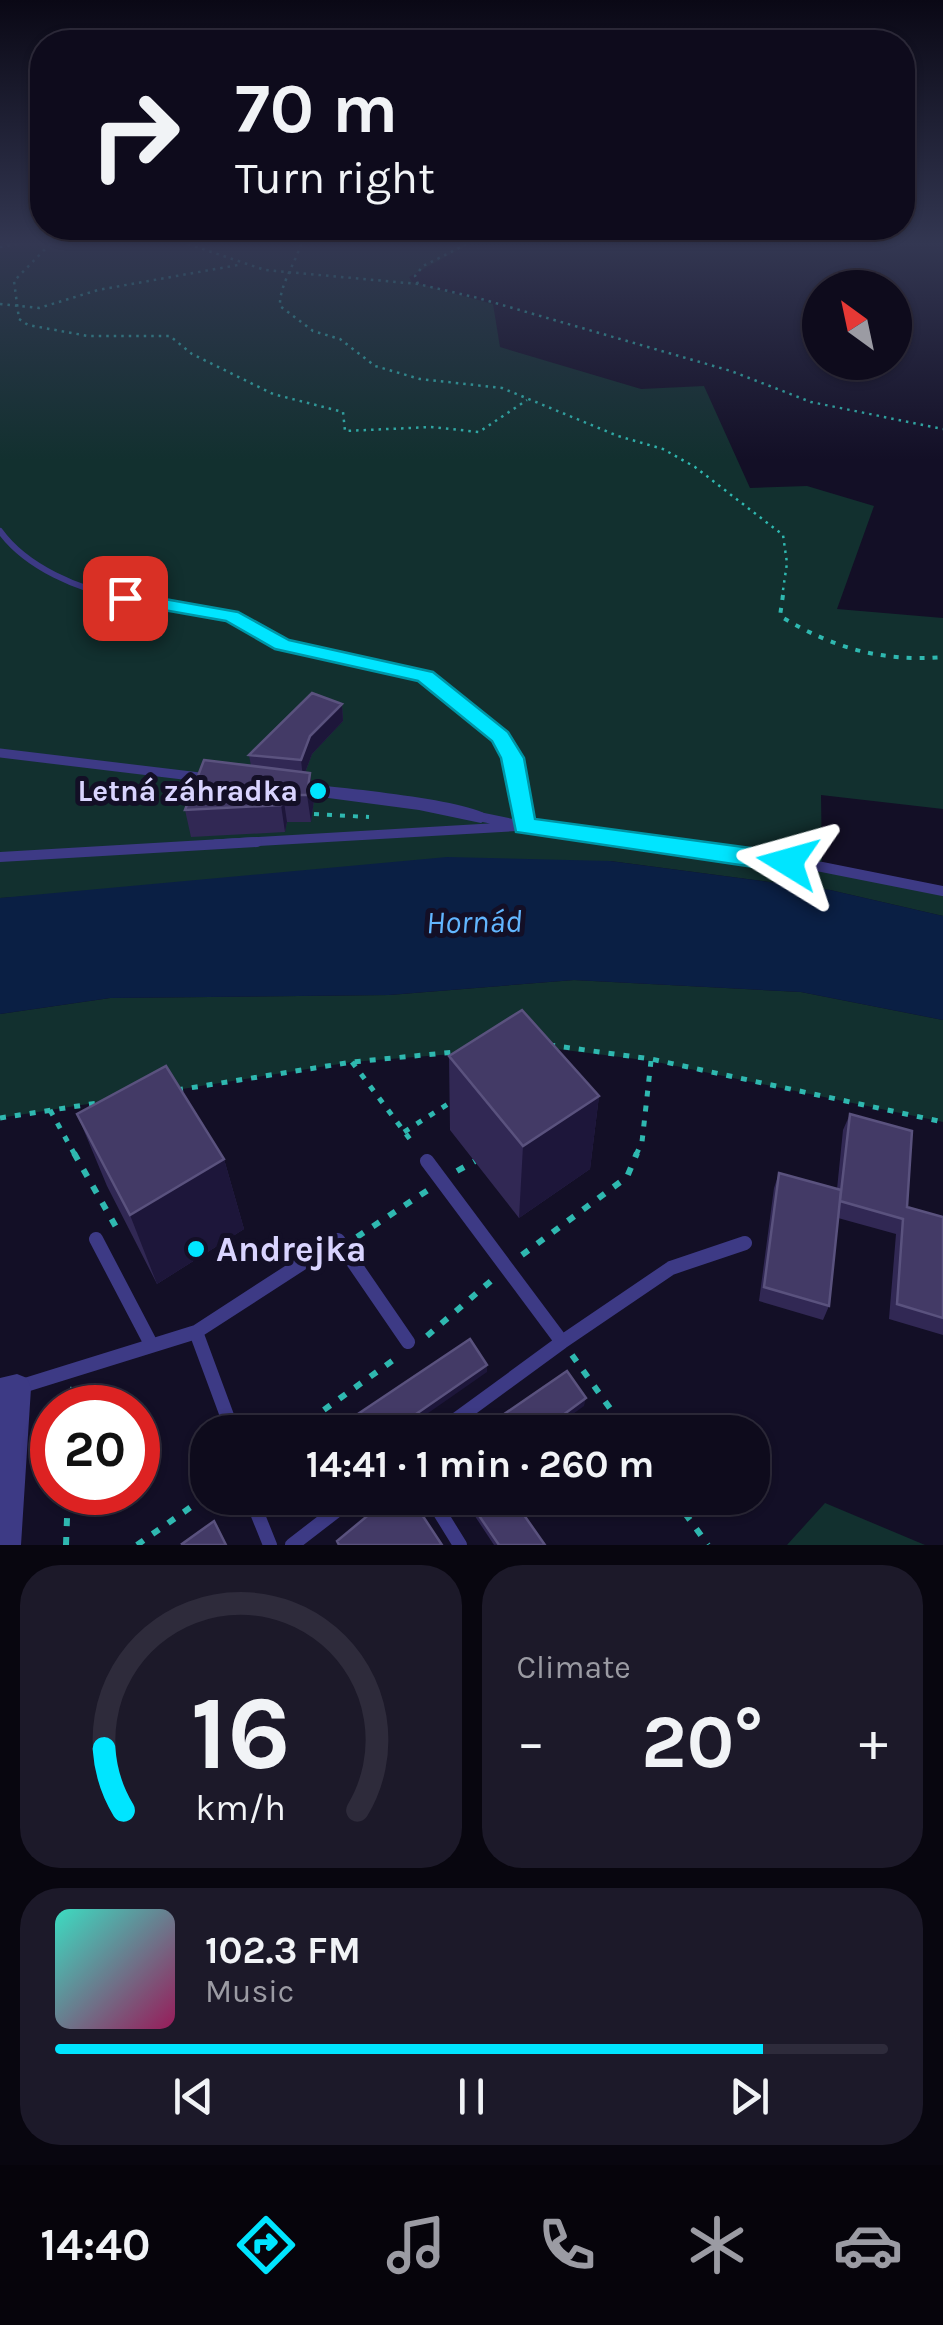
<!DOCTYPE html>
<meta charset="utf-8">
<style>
:root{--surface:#0e0b1c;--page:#1c1929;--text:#f1f3f6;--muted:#9b9ba3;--line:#2e2b3b;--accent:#00e5ff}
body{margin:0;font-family:Karla,sans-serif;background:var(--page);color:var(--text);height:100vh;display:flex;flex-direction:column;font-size:38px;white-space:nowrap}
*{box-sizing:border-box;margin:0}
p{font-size:32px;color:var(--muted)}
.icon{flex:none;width:55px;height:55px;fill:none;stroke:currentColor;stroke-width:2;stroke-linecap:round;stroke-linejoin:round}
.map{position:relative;height:1545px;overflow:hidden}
.side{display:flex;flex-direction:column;gap:20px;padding:20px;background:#08060f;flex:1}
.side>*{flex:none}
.top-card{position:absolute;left:30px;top:30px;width:885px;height:210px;border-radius:40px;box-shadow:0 2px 8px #0004,0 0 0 2px var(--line);background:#0e0b1c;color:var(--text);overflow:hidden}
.needle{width:65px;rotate:327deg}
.controls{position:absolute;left:802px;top:270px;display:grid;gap:20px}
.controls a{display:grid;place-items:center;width:110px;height:110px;border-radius:50%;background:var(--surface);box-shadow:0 2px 8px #0004,0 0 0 2px var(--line);font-size:50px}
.speed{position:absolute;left:30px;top:1385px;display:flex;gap:20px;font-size:50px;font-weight:700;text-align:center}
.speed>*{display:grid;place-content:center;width:130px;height:130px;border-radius:50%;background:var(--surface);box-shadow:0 2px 8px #0004,0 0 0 2px var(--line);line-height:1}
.speed .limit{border:15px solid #d22;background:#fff;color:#111}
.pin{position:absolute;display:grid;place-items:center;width:85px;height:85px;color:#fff;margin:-42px;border-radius:20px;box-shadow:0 5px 15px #0006}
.me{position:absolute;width:110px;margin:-55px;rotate:278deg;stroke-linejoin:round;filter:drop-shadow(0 0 8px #0008)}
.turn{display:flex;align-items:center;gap:35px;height:210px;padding:0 40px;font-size:45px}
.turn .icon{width:130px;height:130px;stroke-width:2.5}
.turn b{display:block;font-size:70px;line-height:85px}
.big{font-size:75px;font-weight:700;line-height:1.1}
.side .widget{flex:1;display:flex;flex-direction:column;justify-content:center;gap:15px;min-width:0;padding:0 35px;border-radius:40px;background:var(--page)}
.side .dial{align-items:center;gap:0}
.dial svg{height:260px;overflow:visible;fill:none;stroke:var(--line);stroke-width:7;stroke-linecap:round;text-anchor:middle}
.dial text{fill:var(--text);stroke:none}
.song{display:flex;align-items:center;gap:30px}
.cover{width:120px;height:120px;border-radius:15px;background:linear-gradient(135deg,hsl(170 70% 55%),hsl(330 70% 35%))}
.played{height:10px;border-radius:5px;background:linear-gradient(90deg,var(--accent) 85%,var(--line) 85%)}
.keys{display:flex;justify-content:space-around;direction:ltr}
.heat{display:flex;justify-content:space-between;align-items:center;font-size:55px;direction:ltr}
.side .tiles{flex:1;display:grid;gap:20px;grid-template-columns:1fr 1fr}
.widget:last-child{grid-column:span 2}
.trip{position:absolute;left:190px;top:1415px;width:580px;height:100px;border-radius:40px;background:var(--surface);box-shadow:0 2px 8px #0004,0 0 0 2px var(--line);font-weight:700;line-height:100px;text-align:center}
.dock{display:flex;height:160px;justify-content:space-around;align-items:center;background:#06040b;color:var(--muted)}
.dock .icon{width:70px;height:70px}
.dock .selected{color:var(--accent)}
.dock b{font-size:45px;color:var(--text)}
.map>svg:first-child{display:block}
</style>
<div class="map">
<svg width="943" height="1545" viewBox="0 0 943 1545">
<rect width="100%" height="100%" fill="#130f26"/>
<path fill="#12302f" d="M 0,244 L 469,244 L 409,277 L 412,282 L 493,304 L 500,347 L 641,389 L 704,386 L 750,488 L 807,486 L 874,506 L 837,609 L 943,618 L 943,809 L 821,795 L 822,867 L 943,891 L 943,916 L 830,890 L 610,861 L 0,898 Z
M 574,980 L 801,992 L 943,1020 L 943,1122 L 652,1061 L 541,1047 L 352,1062 L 0,1118 L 0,1014 L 110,998 L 389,995 Z
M 825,1503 L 925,1545 L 787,1545 Z"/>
<path fill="#0a1f44" d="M 447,857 L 610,861 L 830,890 L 943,916 L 943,1020 L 801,992 L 574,980 L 389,995 L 110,998 L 0,1014 L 0,898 Z"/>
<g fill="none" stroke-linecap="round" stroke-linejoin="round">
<path stroke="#2fb8b0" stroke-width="2.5" stroke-dasharray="2.5 5" stroke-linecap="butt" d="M 50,244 L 14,281 L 19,319 L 28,325 L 88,336 L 170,336 L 192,354 L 273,394 L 343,412 L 345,431 L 431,427 L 479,432 L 527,400
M 188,244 L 265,270 L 418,284 L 478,298 L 731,371 L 811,402 L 943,429
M 301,244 C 295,264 279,286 280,306 L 313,331 L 340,339 L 375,366 L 420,379 L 502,388 L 618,436 L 663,449 L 695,467 L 783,535 L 787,563 L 782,597
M 0,247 L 18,244
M 418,284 L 415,276 L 423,266 L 467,244
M 0,304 L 39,308 L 98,290 L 238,265"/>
<path stroke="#2fb8b0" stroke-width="4" stroke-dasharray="5 8" stroke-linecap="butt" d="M 783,595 L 780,616 C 833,648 881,662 943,657
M 314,814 L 369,817"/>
<path stroke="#2fb8b0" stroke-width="5" stroke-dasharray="6 9" stroke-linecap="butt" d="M 549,1045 L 651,1059 L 943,1122
M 352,1062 L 415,1146
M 177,1090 L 352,1062 L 455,1052
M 50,1110 L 75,1155
M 0,1118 L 104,1102
M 404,1132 L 451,1102
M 636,1155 L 642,1142 L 651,1061"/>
<path stroke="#2fb8b0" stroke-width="6" stroke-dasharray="8 11" stroke-linecap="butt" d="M 74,1153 L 116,1227
M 457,1171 L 475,1161
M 357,1237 L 428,1190
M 522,1255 L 627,1177 L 637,1153
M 427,1336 L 492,1280
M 572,1355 L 627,1432
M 72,1408 L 73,1387
M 293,1432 L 399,1356
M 674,1498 L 708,1545
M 66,1545 L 68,1492
M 137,1545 L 208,1495"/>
<path stroke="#3d3a85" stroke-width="6" d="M 0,531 C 26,567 79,590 122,597"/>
<path stroke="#3d3a85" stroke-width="9" d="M 107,595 L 231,616 L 282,644 L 425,676 L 500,737 L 513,758 L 525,826 L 481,817
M 0,753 L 208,778
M 215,844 L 525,826 L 658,844"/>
<path stroke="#3d3a85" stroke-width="10" d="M 639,842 L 822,867 L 943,891
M 0,857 L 257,842"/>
<path stroke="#3d3a85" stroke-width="14" d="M 427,1161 L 562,1342 L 439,1432
M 96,1239 L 151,1344
M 196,1332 L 233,1432
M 562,1342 L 671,1268 L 745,1243
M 19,1387 L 196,1332 L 338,1240 L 408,1342
M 251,1498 L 270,1545
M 431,1498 L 460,1545
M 292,1545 L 353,1498"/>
<path fill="#3d3a85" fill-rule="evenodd" d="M 289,782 C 323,786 473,799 490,817 L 481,823 L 419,810 L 283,792 L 280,788 Z
M 17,1374 L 27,1378 L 31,1388 L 21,1545 L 0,1545 L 0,1378 Z"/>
</g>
<path fill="#312854" d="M 342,704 L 343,721 L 312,754 L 305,773 L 310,773 L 314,800 L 311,822 L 287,822 L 285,832 L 191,837 L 185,810 L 251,766 L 249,755 Z
M 449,1056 L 599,1096 L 590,1169 L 519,1218 L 450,1130 Z
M 77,1114 L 224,1159 L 244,1229 L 157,1284 L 107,1186 Z
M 850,1114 L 907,1207 L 943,1217 L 943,1335 L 889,1319 L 896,1234 L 838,1218 L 829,1306 L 823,1320 L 759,1301 L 774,1188 L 779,1173 L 837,1189 L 843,1130 Z
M 463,1498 L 512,1498 L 545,1545 L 494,1545 Z"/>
<path fill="#1d163a" d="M 342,704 L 343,721 L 312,754 L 303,778 L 301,760 L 310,736 Z
M 310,773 L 314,800 L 311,822 L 307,795 Z
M 283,795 L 287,822 L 285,832 L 281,805 Z
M 599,1096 L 590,1169 L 519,1218 L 523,1146 Z
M 224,1159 L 244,1229 L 157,1284 L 130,1215 Z
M 487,1365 L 487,1372 L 401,1432 L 390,1432 Z
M 586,1398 L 584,1406 L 548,1432 L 540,1432 Z
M 297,1498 L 308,1498 L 281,1516 L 279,1510 Z"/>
<path fill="#433a66" stroke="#5a527e" stroke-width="2.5" d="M 312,693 L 342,704 L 310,736 L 301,760 L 249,755 Z
M 204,760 L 310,773 L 307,795 L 283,795 L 281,805 L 185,810 Z
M 522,1010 L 599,1096 L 523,1146 L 449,1056 Z
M 166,1066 L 224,1159 L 130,1215 L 77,1114 Z
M 850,1114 L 912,1131 L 907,1207 L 943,1217 L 943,1318 L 897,1304 L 903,1219 L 840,1201 Z
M 779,1173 L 841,1190 L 829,1306 L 764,1287 Z
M 470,1339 L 487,1365 L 390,1432 L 331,1432 Z
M 567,1371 L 586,1398 L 540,1432 L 478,1432 Z
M 273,1498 L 297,1498 L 279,1510 Z
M 389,1498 L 411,1498 L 442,1545 L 339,1545 L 337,1541 Z
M 467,1498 L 512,1498 L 545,1545 L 499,1545 Z
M 214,1521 L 226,1545 L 183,1545 L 182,1544 Z"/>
<linearGradient id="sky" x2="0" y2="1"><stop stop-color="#0a0815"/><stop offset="0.53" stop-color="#333752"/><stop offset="1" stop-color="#333752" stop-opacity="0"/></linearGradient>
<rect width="943" height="460" fill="url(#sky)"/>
<path fill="#00e5ff" stroke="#0095a6" stroke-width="2.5" d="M 125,592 L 238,612 L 289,640 L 433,672 L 508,732 L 524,758 L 535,819 L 788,853 L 800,862 L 788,872 L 516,832 L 501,758 L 492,741 L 418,681 L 275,649 L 226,621 L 118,602 L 118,594 Z"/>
<g fill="#00e5ff" stroke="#130f26" stroke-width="4">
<circle cx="318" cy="791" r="10"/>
<circle cx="196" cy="1249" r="10"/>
</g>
<g text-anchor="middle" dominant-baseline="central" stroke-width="10" stroke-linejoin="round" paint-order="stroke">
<g font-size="30" font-weight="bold" fill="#d9d4ff" stroke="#130f26" text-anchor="end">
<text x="298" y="791">Letná záhradka</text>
</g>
<g font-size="32" font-style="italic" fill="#62b6ff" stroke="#130f26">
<text transform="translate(474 922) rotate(-1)">Hornád</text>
</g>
<g font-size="35" font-weight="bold" fill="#d9d4ff" stroke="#130f26" text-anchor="start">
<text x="216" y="1249">Andrejka</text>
</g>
</g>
</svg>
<div class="controls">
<a><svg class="needle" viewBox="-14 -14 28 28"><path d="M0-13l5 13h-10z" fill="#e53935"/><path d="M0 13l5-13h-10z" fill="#9b9ba3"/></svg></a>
</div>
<div class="speed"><div class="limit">20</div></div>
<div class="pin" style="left:125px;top:598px;background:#d93025"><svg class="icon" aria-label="arrive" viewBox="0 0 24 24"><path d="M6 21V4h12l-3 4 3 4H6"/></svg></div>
<svg class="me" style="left:788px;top:862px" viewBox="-20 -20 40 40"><path d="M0-17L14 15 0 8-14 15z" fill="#00e5ff" stroke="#fff" stroke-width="4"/></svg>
<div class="trip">14:41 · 1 min · 260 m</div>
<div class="top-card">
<div class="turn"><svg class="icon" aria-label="right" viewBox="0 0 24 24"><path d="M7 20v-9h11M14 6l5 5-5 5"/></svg><div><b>70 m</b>Turn right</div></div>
</div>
</div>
<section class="side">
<div class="tiles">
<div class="widget dial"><svg viewBox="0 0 100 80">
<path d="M14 69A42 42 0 1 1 86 69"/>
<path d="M14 69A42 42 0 0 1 8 50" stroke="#00e5ff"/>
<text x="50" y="56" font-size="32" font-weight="700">16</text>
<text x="50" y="72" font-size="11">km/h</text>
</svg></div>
<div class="widget"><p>Climate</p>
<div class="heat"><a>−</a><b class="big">20°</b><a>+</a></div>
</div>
<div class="widget">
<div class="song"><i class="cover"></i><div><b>102.3 FM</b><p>Music</p></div></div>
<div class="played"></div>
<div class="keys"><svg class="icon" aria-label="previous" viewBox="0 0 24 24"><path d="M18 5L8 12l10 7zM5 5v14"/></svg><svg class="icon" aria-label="pause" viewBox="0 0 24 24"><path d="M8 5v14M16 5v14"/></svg><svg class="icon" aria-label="next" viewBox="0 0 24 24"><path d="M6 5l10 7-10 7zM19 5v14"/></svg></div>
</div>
</div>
</section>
<nav class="dock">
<b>14:40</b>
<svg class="icon selected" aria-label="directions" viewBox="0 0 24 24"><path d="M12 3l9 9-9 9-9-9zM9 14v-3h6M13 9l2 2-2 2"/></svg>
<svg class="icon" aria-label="music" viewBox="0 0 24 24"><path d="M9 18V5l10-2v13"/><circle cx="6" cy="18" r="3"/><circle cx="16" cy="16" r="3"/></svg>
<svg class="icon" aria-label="phone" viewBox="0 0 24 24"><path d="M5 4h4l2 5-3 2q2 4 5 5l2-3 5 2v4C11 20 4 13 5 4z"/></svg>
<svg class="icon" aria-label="climate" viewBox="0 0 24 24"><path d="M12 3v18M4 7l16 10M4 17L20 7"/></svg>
<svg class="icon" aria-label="car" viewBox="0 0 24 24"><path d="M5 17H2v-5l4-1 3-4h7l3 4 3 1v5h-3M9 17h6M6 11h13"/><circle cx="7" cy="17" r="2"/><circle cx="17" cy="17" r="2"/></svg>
</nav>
